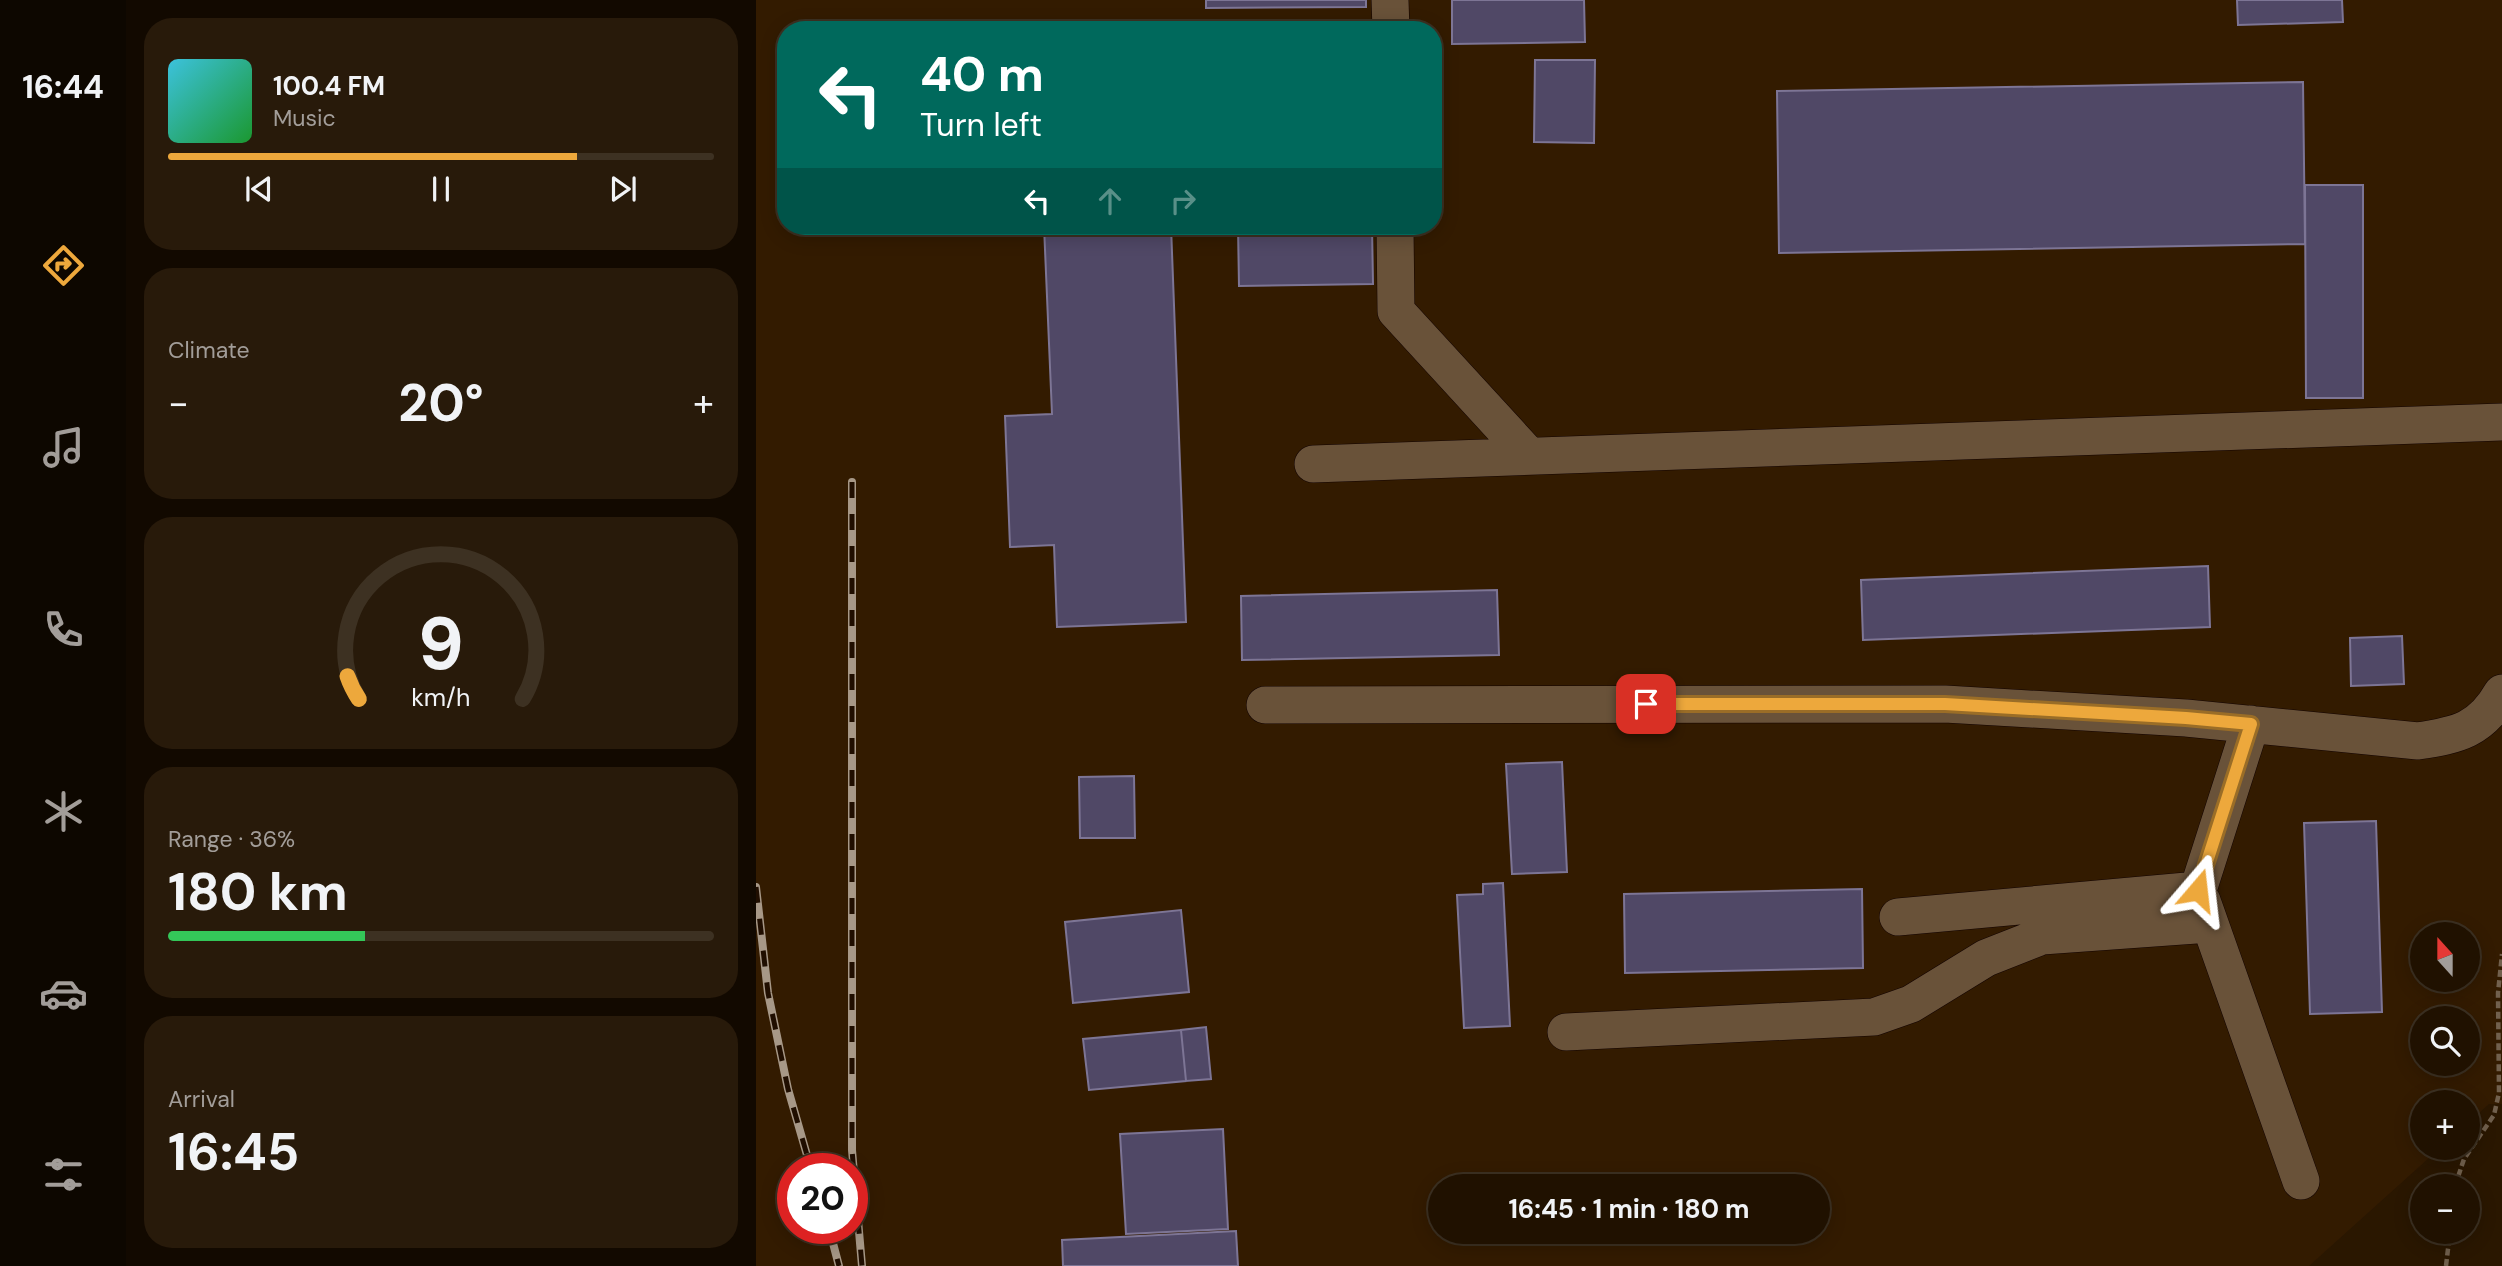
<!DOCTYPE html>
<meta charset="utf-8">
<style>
:root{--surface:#201100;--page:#281a0a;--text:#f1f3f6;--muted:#a29d99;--line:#3d3122;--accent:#eda83c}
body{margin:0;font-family:"DM Sans",sans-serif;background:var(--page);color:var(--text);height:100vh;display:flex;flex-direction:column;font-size:26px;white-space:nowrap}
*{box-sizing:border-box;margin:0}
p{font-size:23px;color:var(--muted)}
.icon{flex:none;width:38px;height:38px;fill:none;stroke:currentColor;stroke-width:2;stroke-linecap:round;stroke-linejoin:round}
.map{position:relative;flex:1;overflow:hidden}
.sheet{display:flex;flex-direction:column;gap:18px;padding:18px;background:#120900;width:630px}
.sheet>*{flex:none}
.top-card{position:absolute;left:21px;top:21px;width:665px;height:214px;border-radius:28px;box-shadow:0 4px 18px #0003,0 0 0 2px var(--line);background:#00695c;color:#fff;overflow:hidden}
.needle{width:46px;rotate:339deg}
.tools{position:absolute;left:1654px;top:922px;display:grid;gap:14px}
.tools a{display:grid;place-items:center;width:70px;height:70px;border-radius:50%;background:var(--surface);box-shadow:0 4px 18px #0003,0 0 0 2px var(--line);font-size:35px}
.speed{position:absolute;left:21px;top:1153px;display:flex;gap:14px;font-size:35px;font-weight:700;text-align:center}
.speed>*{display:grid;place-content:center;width:91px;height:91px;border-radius:50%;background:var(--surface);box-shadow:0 4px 18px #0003,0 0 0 2px var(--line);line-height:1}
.speed .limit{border:10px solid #d22;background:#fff;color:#111}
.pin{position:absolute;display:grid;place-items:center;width:60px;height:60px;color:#fff;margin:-30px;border-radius:14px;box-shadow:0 4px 10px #0006}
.me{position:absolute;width:77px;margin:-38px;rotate:17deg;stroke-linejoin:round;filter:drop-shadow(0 0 5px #0008)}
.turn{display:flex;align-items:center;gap:24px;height:147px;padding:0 28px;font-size:32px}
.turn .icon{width:91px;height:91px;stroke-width:2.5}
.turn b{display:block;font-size:49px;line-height:60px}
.lanes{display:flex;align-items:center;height:66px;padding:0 28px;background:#0003;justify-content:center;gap:35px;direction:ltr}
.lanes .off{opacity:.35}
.big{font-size:52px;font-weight:700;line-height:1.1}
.sheet .card{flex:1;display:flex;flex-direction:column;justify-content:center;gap:10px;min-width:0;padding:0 24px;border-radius:28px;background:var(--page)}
.sheet .dial{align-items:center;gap:0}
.dial svg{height:182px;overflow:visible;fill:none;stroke:var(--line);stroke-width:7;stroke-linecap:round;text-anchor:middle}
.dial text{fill:var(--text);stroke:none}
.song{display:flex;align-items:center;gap:21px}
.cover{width:84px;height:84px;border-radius:10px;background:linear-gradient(135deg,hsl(190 70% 55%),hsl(130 70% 35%))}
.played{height:7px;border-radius:4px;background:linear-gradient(90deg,var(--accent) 75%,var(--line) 75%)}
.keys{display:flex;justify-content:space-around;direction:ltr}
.heat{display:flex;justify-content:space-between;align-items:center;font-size:38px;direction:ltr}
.charge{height:10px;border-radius:5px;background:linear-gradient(90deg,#34c759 36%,var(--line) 0)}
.trip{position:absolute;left:672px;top:1174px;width:402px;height:70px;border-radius:35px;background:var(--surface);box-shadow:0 4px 18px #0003,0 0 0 2px var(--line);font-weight:700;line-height:70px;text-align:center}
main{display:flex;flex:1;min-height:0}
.tabs{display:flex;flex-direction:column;width:126px;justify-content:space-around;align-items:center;background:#0d0700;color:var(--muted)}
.tabs .icon{width:49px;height:49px}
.tabs .current{color:var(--accent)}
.tabs b{font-size:32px;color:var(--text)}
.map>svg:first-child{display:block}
</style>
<main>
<nav class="tabs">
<b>16:44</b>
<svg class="icon current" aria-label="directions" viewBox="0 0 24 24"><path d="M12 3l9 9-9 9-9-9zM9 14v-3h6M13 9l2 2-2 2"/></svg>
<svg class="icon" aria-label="music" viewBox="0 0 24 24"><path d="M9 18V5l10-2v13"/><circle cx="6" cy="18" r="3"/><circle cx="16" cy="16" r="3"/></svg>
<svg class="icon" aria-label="phone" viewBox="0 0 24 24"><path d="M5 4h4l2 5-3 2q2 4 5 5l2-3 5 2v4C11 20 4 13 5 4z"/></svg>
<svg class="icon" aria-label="climate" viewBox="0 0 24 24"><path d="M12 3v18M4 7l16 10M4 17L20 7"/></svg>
<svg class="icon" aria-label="car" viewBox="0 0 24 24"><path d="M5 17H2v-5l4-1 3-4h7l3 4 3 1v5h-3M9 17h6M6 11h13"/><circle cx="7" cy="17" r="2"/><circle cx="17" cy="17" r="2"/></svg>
<svg class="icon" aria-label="filters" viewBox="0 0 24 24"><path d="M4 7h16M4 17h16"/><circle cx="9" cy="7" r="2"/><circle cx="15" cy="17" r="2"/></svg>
</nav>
<section class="sheet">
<div class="card">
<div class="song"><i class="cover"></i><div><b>100.4 FM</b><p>Music</p></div></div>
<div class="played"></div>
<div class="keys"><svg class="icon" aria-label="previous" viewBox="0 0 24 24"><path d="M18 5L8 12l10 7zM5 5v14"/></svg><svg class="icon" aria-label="pause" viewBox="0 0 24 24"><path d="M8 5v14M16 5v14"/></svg><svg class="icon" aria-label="next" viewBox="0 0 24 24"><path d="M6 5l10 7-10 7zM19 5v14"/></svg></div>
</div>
<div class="card"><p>Climate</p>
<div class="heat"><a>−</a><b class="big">20°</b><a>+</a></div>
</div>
<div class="card dial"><svg viewBox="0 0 100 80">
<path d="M14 69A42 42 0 1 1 86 69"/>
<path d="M14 69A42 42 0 0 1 9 59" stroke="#eda83c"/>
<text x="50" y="56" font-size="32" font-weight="700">9</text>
<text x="50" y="72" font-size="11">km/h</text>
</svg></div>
<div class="card"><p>Range · 36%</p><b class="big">180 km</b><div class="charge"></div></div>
<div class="card"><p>Arrival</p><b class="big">16:45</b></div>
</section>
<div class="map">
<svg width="1746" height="1266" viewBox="0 0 1746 1266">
<rect width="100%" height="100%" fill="#2a1700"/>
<path fill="#331b00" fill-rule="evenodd" d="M 0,0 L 1746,0 L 1746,1104 L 1733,1104 L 1712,1123 L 1712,1102 L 1666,1102 L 1666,1148 L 1684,1148 L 1553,1266 L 0,1266 ZM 30,30 L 677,30 L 677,226 L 30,226 ZM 1666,934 L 1712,934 L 1712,980 L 1666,980 ZM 1666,1018 L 1712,1018 L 1712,1064 L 1666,1064 ZM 37,1169 L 96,1169 L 96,1228 L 37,1228 ZM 684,1186 L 1062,1186 L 1062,1232 L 684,1232 Z"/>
<path fill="#504866" stroke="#7d7595" stroke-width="2" d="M 450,0 L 610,0 L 610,7 L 450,8 Z
M 696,0 L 828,0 L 829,42 L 696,44 Z
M 1481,0 L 1586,0 L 1587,22 L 1482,25 Z
M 779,60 L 839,60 L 838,143 L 778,142 Z
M 1547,82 L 1549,244 L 1023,253 L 1021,91 Z
M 1549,185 L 1607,185 L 1607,398 L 1550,398 Z
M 288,226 L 415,226 L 430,622 L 301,627 L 298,545 L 254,547 L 249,416 L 296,414 Z
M 616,226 L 617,284 L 483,286 L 482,227 Z
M 1452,566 L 1454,627 L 1107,640 L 1105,580 Z
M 741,590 L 743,655 L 486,660 L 485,596 Z
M 1646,636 L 1648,684 L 1595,686 L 1594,638 Z
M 806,762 L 811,872 L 756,874 L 750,764 Z
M 378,776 L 379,838 L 324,838 L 323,777 Z
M 1620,821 L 1626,1012 L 1554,1014 L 1548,823 Z
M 747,883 L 754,1026 L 708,1028 L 701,895 L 727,894 L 727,884 Z
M 1106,889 L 1107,968 L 869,973 L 868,894 Z
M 425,910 L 433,992 L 317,1003 L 309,922 Z
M 450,1027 L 455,1079 L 430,1081 L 425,1030 Z
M 425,1030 L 430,1081 L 333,1090 L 327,1039 Z
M 467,1129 L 472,1229 L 370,1234 L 364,1134 Z
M 480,1231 L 482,1266 L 307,1266 L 306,1240 Z"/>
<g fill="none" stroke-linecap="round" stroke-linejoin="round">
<defs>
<path id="minor" d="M 634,0 L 635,30
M 639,226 L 640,311 L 773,456
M 557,464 L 1746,422
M 509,705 L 1189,704 L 1430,718 L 1662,741 C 1702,735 1725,730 1746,693
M 1446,901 L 1545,1181
M 1142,917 L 1442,890 L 1495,724
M 810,1032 L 1118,1017 L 1155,1004 L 1230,958 L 1286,936 L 1454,924"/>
</defs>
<use href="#minor" stroke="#120300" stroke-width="38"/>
<path stroke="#71604d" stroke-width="4.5" stroke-dasharray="7 3.5" stroke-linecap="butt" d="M 1699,1186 L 1708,1159 L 1738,1115 L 1743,1093 L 1742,993 L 1746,954
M 1690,1266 L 1694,1232"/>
<use href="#minor" stroke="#695239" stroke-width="37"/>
<defs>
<path id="rail" d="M 96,482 L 96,1150 L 106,1266
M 0,887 L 12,993 L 32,1089 L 55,1169
M 73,1228 L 83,1266"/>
</defs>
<use href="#rail" stroke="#a79887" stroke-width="8"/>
<use href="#rail" stroke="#200e00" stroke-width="5" stroke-dasharray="16" stroke-linecap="butt"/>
</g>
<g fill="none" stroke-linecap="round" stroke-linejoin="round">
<defs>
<path id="route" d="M 890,704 L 1189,704 L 1430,718 L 1495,724 L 1442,890"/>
</defs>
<use href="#route" stroke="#9a6d27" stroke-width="18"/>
<use href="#route" stroke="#eda83c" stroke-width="12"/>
</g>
</svg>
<div class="tools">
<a><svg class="needle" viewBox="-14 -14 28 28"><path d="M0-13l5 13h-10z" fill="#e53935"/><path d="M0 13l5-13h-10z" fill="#a29d99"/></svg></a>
<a><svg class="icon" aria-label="search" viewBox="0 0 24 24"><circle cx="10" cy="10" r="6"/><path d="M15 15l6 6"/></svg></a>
<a>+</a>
<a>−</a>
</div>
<div class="speed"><div class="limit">20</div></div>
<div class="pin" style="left:890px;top:704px;background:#d93025"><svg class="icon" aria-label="arrive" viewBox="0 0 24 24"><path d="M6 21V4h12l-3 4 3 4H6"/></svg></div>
<svg class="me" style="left:1442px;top:890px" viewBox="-20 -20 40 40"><path d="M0-17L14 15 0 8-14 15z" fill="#eda83c" stroke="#fff" stroke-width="4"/></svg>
<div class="trip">16:45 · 1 min · 180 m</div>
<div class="top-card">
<div class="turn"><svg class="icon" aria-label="left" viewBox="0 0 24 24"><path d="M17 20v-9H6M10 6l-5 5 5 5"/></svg><div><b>40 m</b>Turn left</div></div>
<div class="lanes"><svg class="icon" aria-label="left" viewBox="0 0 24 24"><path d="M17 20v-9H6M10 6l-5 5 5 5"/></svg><svg class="icon off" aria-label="ahead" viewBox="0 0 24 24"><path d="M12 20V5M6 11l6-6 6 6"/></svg><svg class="icon off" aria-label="right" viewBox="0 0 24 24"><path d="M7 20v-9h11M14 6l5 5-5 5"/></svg></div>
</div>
</div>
</main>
